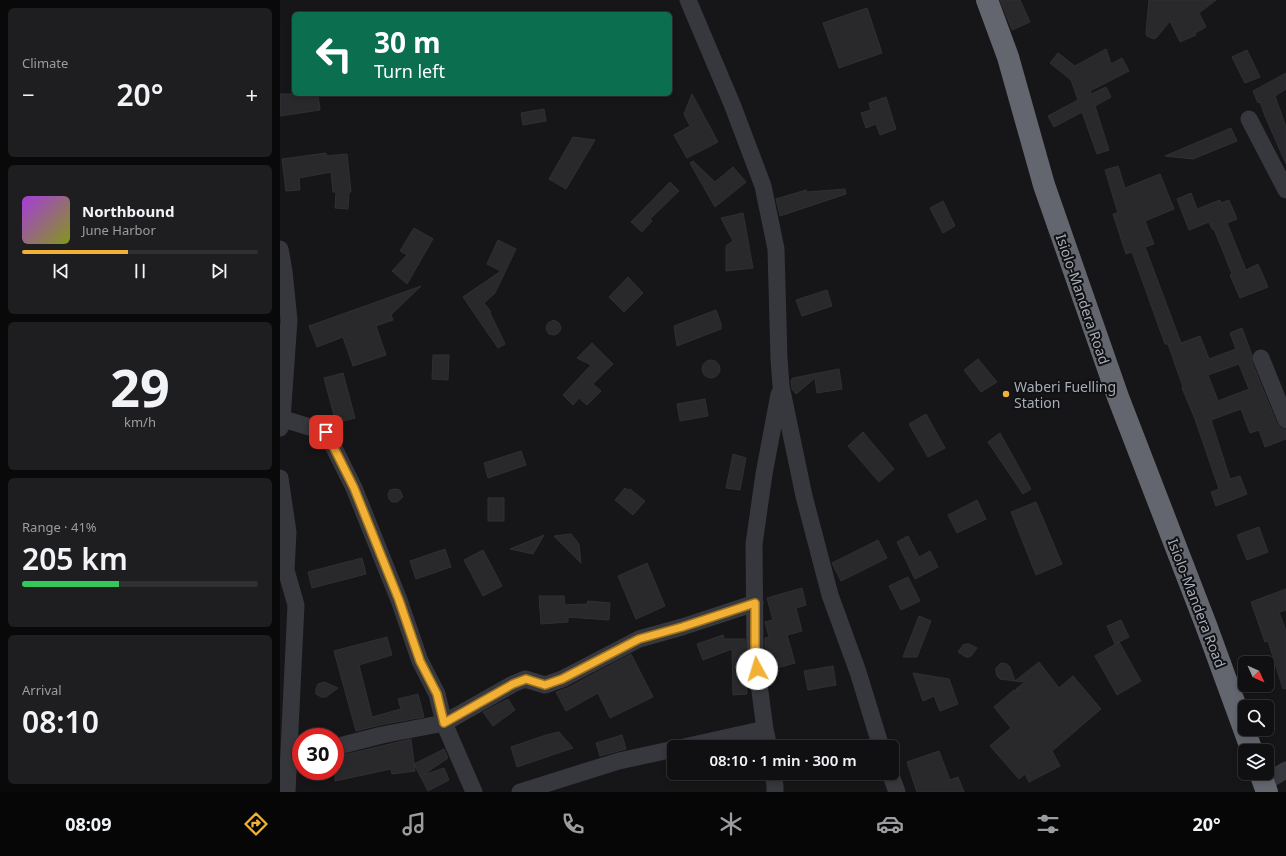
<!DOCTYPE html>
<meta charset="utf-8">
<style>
:root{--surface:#101012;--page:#1e1e20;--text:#f1f3f6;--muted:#9c9d9f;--line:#303032;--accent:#f2b134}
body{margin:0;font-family:"Noto Sans",sans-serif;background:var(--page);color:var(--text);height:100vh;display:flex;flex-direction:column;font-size:15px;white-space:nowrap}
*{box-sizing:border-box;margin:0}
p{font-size:13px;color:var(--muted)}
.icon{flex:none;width:22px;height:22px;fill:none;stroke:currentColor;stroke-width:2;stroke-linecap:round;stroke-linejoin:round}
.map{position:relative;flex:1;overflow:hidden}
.side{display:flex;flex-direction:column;gap:8px;padding:8px;background:#09090a;width:280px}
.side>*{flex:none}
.banner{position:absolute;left:12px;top:12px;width:380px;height:84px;border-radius:6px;box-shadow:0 2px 6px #0003,0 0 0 1px var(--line);background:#0b6e4f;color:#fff;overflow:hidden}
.needle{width:26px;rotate:135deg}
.controls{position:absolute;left:958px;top:656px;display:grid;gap:8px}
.controls a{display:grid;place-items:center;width:36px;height:36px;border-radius:6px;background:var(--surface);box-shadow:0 2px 6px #0003,0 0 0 1px var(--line);font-size:20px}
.speed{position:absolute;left:12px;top:728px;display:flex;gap:8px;font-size:20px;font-weight:700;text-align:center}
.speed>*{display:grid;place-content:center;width:52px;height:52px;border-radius:50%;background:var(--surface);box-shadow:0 2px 6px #0003,0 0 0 1px var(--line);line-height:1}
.speed .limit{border:6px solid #d22;background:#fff;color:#111}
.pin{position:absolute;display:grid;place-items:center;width:34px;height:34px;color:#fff;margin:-17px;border-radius:8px;box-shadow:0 2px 6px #0006}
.me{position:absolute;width:44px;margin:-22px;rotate:354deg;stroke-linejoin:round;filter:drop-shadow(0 0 3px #0008)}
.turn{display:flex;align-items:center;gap:14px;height:84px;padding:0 16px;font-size:18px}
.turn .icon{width:52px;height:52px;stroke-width:2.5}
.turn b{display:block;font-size:28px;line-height:34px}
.big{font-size:30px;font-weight:600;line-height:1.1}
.side .widget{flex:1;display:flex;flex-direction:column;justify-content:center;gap:6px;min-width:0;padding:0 14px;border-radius:6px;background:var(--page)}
.side .dial{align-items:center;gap:0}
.dial b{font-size:52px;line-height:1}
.song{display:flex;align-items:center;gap:12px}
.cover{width:48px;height:48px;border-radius:6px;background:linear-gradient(135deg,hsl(280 70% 55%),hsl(70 70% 35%))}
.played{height:4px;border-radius:2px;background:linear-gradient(90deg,var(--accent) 45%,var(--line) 45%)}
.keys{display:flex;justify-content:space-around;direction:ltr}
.heat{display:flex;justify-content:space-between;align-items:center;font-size:22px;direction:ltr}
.charge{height:6px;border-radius:3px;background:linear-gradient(90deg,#34c759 41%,var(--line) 0)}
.trip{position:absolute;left:387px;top:740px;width:232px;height:40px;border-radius:6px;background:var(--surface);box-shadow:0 2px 6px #0003,0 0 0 1px var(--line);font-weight:600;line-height:40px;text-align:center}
.tabs{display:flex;height:64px;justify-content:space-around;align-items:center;background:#060607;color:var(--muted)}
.tabs .icon{width:28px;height:28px}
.tabs .active{color:var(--accent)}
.tabs b{font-size:18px;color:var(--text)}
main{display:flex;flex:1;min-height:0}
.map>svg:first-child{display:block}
</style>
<main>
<section class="side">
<div class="widget"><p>Climate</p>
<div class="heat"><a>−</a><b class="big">20°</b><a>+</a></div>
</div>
<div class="widget">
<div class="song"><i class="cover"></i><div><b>Northbound</b><p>June Harbor</p></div></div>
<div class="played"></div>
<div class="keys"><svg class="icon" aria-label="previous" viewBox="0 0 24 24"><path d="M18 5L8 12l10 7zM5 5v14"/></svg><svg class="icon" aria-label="pause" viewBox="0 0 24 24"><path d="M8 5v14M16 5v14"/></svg><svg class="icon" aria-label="next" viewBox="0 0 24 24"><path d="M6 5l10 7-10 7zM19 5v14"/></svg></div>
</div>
<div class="widget dial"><b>29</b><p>km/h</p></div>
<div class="widget"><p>Range · 41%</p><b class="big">205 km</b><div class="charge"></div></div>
<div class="widget"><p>Arrival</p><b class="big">08:10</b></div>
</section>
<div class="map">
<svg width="1006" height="792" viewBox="0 0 1006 792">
<rect width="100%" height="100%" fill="#161618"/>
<path fill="#29292c" stroke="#303034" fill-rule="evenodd" d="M 720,0 L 740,0 L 750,22 L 732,30 Z
M 869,0 L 936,0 L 919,13 L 926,27 L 915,33 L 916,35 L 900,42 L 890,21 L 877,37 L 874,39 L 867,36 L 866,33 Z
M 587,8 L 602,53 L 559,68 L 543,23 Z
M 826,49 L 831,64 L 842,58 L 849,71 L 810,91 L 811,94 L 826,87 L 831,97 L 815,106 L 829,150 L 817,154 L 802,112 L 774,127 L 768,116 L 798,100 L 791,80 L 770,63 L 778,53 L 795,66 Z
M 967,50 L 980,77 L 965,83 L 952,57 Z
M 1006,73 L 1006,89 L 995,96 L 1006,127 L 1006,164 L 985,116 L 980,102 L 978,103 L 973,91 Z
M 0,94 L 38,94 L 40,110 L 0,116 Z
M 412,94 L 438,142 L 407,158 L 394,135 L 410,126 L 404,114 Z
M 606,97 L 616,129 L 600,135 L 596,124 L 586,128 L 581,113 L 591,110 L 589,103 Z
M 264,109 L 266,121 L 243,125 L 241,113 Z
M 951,128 L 957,141 L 913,159 L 885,156 Z
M 293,137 L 315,140 L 286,189 L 269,179 Z
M 46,153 L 46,156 L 67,154 L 71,192 L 69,192 L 68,209 L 55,208 L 56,192 L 53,192 L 51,172 L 19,178 L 20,190 L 6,191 L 2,159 Z
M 413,161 L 435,182 L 453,167 L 466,182 L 435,207 L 410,163 Z
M 838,166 L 845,188 L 880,174 L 894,209 L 865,221 L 874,244 L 865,247 L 901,343 L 920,336 L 929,359 L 956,349 L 950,333 L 962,328 L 972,355 L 972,362 L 997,424 L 1000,428 L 1006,430 L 1006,439 L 985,447 L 979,430 L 970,433 L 961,409 L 931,420 L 950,479 L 960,476 L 967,494 L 936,506 L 931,492 L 939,489 L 915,419 L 902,388 L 903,387 L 888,344 L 885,344 L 852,252 L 846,254 L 833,214 L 838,213 L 825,170 ZM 959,364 L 969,389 L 938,401 L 928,375 Z
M 390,182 L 399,191 L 370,219 L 372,221 L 362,232 L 351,222 Z
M 565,189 L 566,194 L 500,216 L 496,199 L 526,190 L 527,192 Z
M 911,193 L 917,209 L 940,200 L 941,203 L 949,200 L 957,219 L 947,223 L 966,270 L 978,264 L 988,287 L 960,298 L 950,275 L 952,274 L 934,229 L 932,229 L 929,222 L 909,230 L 897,199 Z
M 663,201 L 675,226 L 663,233 L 650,208 Z
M 463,213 L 473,268 L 446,271 L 446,246 L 453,241 L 441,218 Z
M 134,228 L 153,239 L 127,284 L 112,271 L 127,255 L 120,251 Z
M 218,240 L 236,249 L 215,293 L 204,303 L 211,312 L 210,313 L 225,344 L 218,348 L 183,297 L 221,271 L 207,264 Z
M 348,277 L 363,293 L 344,312 L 329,297 Z
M 141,286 L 111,315 L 113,320 L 96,326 L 106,355 L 73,366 L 63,337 L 37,347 L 29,326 Z
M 547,290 L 552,306 L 522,316 L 516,300 Z
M 436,310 L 441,324 L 441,329 L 397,346 L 394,326 Z
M 274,320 L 279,323 L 281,327 L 280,331 L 277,334 L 274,335 L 269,334 L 267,331 L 266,327 L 268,323 Z
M 312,343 L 333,364 L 313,384 L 321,391 L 307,405 L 299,398 L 293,405 L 283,395 L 311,365 L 297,358 Z
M 153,355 L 169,355 L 168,380 L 152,379 Z
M 698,359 L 717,382 L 701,392 L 684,370 Z
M422 369a9 9 0 1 1 18 0a9 9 0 1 1-18 0Z
M 559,369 L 562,389 L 537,393 L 535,378 L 516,394 L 512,389 L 511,380 L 513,378 Z
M 63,373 L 75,418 L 56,423 L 44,378 Z
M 425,399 L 428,416 L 400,421 L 397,404 Z
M 646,414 L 665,448 L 648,457 L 629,424 Z
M 583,432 L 614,469 L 599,482 L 568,446 Z
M 720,433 L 751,489 L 743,494 L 708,442 Z
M 241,451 L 246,465 L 208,478 L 204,463 Z
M 453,454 L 466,458 L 460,490 L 446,488 Z
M 345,488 L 348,490 L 350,489 L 365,501 L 353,515 L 335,500 Z
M 115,489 L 120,490 L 123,497 L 117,502 L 112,502 L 109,499 L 108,494 L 110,490 Z
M 208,498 L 224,498 L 224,521 L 208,521 Z
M 697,500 L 706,519 L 677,533 L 668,515 Z
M 756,502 L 782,564 L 756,575 L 731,512 Z
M 979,527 L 988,552 L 967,560 L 957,535 Z
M 291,534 L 299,544 L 301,563 L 274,536 Z
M 264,535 L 253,554 L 230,549 Z
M 628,536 L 639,557 L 650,551 L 658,567 L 635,579 L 617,542 Z
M 598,540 L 607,558 L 561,581 L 552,563 Z
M 165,549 L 171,567 L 136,579 L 130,561 Z
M 203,550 L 222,586 L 203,596 L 184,560 Z
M 82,558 L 86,574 L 32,588 L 28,572 Z
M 367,563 L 385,606 L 356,619 L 338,576 Z
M 628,577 L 640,601 L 621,610 L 609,586 Z
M 522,588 L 526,605 L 516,608 L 522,631 L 507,635 L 515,663 L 490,670 L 485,650 L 485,638 L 489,637 L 485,622 L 493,620 L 487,598 Z
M 1006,589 L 1006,610 L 999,612 L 1006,631 L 1006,688 L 1003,689 L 988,641 L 985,642 L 971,602 Z
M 259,596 L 284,596 L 285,605 L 307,604 L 308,601 L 330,603 L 329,620 L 288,617 L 288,622 L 261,624 Z
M 639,616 L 651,621 L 637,657 L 623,657 Z
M 841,620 L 849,637 L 835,644 L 827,626 Z
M 443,635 L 444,639 L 465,639 L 467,694 L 453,695 L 452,649 L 423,660 L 417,644 Z
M 107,637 L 112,655 L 79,665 L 92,717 L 121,709 L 118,699 L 138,694 L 144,717 L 100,725 L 76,731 L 54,651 Z
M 839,642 L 861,681 L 837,695 L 815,656 Z
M 686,644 L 689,644 L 697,648 L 692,655 L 689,657 L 686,657 L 678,652 L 683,645 Z
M 351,654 L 373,697 L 330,718 L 318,693 L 286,711 L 276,692 L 287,688 Z
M 759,662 L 779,688 L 793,676 L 821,709 L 772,751 L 780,766 L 749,782 L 745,774 L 739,779 L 710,746 L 731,728 L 714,707 L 734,690 L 741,691 L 736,689 L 745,682 L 735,681 Z
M 721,663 L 727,664 L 730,667 L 735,681 L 720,679 L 717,676 L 716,672 L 716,668 Z
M 553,666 L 556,685 L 528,690 L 524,671 Z
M 633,673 L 669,679 L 678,704 L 660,711 L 654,696 L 643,701 Z
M 44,682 L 58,688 L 46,697 L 41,697 L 36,694 L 36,689 L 38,684 Z
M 228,699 L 235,710 L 213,726 L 203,712 Z
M 279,732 L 293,748 L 237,767 L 231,747 L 266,735 Z
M 342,735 L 346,749 L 320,756 L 316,743 Z
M 131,739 L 135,771 L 112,774 L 111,769 L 55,781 L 55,757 Z
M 164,749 L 168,758 L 143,775 L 164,768 L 169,780 L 148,791 L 134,764 Z
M 659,751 L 670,780 L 678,777 L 684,792 L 637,792 L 627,762 Z"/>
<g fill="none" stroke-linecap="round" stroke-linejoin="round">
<path stroke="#37383d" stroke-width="17" d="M 408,0 L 452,104 L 483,186 L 496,249 L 499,359 L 501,386 L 524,496 L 550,595 L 578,672 L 601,747
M 969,119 L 1006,190
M 0,249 L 4,271 L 9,320 L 2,419 L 0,428
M 981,358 L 1006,420
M 0,418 L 46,432 L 74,488 L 119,600 L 140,661 L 157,694 L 164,723 L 194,792
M 0,478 L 8,532 L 6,570 L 16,605 L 7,792
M 55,747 L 102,735 L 164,723 L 233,684 L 245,679 L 265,685 L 282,679 L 359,639 L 402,627 L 475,603
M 404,747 L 485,729
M 489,747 L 485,729 L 475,654 L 474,544 L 484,474 L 499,394
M 493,773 L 495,786 L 495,792
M 610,773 L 617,792
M 984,783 L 1006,770
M 240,792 L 339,761 L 394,749"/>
<path stroke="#63666e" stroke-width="22" d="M 707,0 L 728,57 L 764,185 L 838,397 L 926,625 L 972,751
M 980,773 L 987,792"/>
</g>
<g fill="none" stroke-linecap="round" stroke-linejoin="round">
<defs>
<path id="route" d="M 46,432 L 74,488 L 119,600 L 140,661 L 157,694 L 164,723 L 233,684 L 246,679 L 265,685 L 282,679 L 359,639 L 402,627 L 475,603 L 475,654 L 477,669"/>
</defs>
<use href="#route" stroke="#9d7322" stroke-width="10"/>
<use href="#route" stroke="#f2b134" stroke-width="7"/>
</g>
<circle fill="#f2b134" stroke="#111113" stroke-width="1.5" cx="726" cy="394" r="4"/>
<g text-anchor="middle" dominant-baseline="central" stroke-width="4" stroke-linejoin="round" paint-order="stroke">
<g font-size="14" fill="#a8adb8" stroke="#111113">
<text transform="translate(803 299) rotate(71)">Isiolo-Mandera Road</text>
<text transform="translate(917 603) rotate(69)">Isiolo-Mandera Road</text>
</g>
<g font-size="14" fill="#a8adb8" stroke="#111113" text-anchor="start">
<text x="734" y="386">Waberi Fuelling<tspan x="734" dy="16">Station</tspan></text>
</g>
</g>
</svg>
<div class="controls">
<a><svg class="needle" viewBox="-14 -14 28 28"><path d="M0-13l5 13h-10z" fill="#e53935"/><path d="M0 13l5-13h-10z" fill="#9c9d9f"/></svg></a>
<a><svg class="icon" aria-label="search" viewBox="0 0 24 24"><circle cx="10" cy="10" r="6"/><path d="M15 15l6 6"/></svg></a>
<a><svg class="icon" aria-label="layers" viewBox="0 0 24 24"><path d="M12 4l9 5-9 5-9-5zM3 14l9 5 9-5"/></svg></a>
</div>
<div class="speed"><div class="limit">30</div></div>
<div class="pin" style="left:46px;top:432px;background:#d93025"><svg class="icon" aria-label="arrive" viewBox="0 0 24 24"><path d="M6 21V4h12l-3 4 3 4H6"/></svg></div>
<svg class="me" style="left:477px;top:669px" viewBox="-20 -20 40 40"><circle r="19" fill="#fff"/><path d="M0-13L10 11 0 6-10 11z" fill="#f2b134"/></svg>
<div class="trip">08:10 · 1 min · 300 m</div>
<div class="banner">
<div class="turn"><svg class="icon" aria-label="left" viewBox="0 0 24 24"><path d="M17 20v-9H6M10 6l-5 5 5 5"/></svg><div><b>30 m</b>Turn left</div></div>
</div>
</div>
</main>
<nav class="tabs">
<b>08:09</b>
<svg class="icon active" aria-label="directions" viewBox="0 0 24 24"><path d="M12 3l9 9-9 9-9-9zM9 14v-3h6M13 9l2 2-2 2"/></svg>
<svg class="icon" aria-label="music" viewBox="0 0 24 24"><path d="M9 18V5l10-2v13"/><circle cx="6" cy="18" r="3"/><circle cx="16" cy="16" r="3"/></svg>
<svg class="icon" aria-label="phone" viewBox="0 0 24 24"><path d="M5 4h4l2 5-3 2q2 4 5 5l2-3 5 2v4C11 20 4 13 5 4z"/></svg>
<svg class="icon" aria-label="climate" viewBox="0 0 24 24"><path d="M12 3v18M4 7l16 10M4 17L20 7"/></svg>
<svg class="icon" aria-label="car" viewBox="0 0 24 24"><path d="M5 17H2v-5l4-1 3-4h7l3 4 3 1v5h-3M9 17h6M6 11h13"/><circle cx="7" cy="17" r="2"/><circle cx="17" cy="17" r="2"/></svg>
<svg class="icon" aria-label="filters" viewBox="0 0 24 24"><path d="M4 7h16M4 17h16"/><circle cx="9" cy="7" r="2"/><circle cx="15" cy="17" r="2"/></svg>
<b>20°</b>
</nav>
